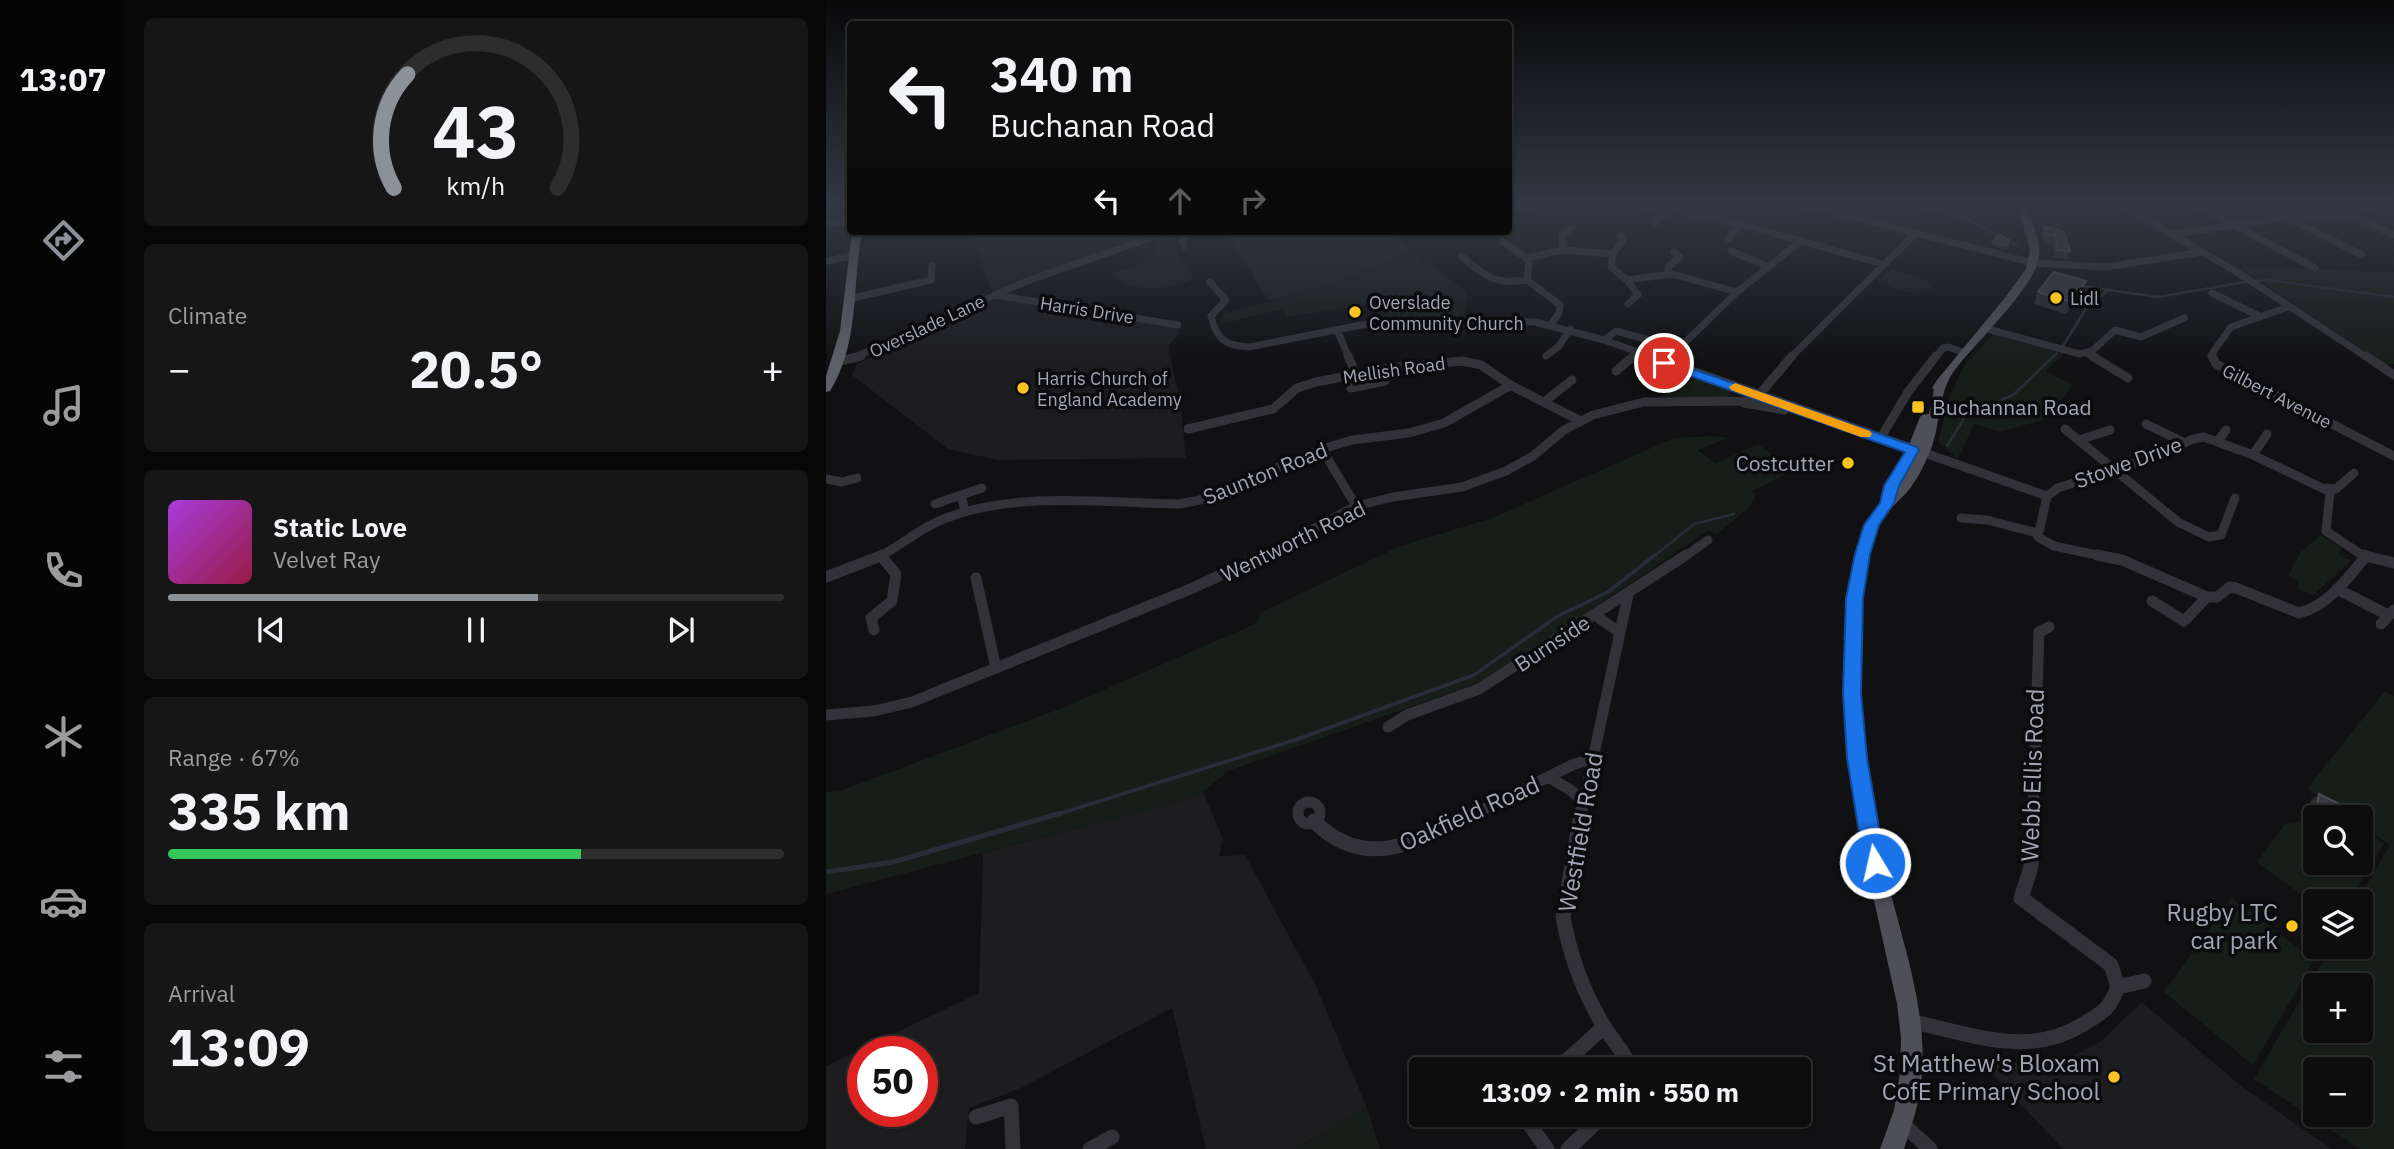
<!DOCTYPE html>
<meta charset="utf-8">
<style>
:root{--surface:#0d0d0e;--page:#161617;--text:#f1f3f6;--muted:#9a9c9e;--line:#2d2d2e;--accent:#8c9099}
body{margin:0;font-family:"IBM Plex Sans",sans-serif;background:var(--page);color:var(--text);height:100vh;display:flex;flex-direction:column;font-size:26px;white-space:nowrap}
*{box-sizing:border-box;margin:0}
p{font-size:23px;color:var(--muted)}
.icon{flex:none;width:38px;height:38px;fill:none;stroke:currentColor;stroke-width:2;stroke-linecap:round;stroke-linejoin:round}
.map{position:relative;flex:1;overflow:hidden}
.details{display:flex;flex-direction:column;gap:18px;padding:18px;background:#070708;width:700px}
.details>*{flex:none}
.hud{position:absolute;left:21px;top:21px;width:665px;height:214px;border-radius:7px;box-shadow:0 2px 5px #0004,0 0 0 2px var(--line);background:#0d0d0e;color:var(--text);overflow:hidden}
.buttons{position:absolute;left:1477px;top:805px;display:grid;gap:14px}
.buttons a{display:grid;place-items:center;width:70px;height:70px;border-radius:7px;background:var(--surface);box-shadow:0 2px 5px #0004,0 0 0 2px var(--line);font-size:35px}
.speed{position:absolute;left:21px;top:1036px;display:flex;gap:14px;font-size:35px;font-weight:700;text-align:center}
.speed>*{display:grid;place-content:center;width:91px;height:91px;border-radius:50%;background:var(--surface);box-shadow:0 2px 5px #0004,0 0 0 2px var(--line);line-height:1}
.speed .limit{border:10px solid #d22;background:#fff;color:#111}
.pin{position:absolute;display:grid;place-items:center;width:60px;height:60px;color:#fff;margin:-30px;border:4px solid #fff;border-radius:50%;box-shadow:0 2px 7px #0007}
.me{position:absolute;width:77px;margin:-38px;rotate:351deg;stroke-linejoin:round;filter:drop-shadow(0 0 5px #0008)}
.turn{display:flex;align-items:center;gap:24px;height:147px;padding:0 28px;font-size:32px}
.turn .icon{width:91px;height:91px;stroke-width:2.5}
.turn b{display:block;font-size:49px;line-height:60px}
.lanes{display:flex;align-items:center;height:66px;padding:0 28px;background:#0003;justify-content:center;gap:35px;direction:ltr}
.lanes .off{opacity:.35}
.big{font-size:52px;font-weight:700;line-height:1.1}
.details .widget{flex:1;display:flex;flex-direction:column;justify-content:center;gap:10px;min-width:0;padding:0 24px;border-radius:10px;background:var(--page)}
.details .dial{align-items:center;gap:0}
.dial svg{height:182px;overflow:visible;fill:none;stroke:var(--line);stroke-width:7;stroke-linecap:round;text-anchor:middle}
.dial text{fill:var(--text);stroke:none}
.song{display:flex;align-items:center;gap:21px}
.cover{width:84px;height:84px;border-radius:10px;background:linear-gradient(135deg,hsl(280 70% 55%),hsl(340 70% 35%))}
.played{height:7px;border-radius:4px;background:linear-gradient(90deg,var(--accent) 60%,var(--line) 60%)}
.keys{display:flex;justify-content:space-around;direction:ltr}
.heat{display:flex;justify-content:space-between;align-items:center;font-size:38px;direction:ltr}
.charge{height:10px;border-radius:5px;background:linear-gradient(90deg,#34c759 67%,var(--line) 0)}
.trip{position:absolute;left:583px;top:1057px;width:402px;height:70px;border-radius:7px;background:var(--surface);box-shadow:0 2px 5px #0004,0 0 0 2px var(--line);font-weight:700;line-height:70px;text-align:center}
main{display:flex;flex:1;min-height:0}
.dock{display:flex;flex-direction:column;width:126px;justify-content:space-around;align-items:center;background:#050506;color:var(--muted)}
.dock .icon{width:49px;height:49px}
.dock .active{color:var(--accent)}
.dock b{font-size:32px;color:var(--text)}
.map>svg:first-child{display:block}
</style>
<main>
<nav class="dock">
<b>13:07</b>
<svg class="icon active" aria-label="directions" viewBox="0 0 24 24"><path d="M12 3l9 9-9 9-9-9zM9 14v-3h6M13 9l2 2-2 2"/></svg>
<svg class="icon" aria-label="music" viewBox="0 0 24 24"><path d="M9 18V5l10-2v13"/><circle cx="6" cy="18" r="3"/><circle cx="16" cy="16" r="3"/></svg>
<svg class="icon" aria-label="phone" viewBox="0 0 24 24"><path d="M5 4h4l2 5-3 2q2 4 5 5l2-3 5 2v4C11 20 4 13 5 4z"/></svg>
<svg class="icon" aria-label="climate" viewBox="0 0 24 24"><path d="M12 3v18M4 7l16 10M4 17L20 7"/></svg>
<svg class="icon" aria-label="car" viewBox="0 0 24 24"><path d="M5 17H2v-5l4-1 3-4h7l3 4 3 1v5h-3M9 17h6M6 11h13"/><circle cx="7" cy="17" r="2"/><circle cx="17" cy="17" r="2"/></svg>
<svg class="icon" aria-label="filters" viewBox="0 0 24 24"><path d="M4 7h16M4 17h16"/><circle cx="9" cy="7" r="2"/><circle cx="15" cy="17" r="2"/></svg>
</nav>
<section class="details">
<div class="widget dial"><svg viewBox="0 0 100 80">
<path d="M14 69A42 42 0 1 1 86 69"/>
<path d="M14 69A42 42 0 0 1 20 19" stroke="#8c9099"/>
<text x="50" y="56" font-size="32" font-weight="700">43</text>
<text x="50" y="72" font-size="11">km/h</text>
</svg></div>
<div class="widget"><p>Climate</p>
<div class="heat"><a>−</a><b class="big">20.5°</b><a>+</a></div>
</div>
<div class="widget">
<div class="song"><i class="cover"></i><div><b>Static Love</b><p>Velvet Ray</p></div></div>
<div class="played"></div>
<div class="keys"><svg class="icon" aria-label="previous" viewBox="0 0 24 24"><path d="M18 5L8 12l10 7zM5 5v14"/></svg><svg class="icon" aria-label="pause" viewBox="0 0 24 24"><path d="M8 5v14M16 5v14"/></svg><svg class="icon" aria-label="next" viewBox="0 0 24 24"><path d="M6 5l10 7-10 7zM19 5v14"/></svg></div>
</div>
<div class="widget"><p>Range · 67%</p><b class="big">335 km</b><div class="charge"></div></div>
<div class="widget"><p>Arrival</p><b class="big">13:09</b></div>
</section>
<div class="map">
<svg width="1568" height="1149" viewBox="0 0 1568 1149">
<rect width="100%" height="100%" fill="#111113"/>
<path fill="#1d1d20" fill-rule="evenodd" d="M 399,231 L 557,231 L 585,251 L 509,284 L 443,301 Z
M 171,299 L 352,327 L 353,334 L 342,346 L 354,401 L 360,458 L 171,460 L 122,449 L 26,375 L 31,364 Z
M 377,792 L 397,839 L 393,856 L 419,855 L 490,986 L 541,1108 L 469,1149 L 380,1149 L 346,1008 L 197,1087 L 143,1108 L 139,1149 L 0,1149 L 0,1066 L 153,993 L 157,853 L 354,801 ZM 37,1052 L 96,1052 L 96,1111 L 37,1111 Z
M 1316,1002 L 1415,1086 L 1506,1149 L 1237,1149 L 1149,1056 L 1220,1069 L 1274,1042 Z"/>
<path fill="#171d19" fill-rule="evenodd" d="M 144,231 L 305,231 L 315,236 L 166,293 Z
M 350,233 L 348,248 L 367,277 L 364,281 C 340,289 308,294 287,276 L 290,272 L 326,260 L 330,237 Z
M 585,251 L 642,292 L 638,317 L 557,320 L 555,302 L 462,317 L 456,309 L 394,324 L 397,314 L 509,284 Z
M 1412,267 L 1568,272 L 1568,364 L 1560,365 L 1551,360 Z
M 1065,269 L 1102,280 L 1107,287 C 1091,300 1069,288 1051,282 Z
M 1167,334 L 1238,354 L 1219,371 L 1247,385 L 1221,419 L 1174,432 L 1148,424 L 1132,459 L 1112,442 L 1124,395 L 1138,366 Z
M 846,369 L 907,390 L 904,396 L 897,398 L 833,398 L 845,388 L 849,380 Z
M 887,436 L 903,438 L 871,450 L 890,463 L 932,444 L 967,471 L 926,491 L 930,494 L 924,507 L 891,534 L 882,531 L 870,539 L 661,680 L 402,771 L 377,792 L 354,801 L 0,894 L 0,792 L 14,791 L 236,708 L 431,623 L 434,613 L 572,547 L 666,518 L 848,438 Z
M 1495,535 L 1516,548 L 1512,554 L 1525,561 L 1487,595 L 1471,588 L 1473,581 L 1462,576 L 1475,552 Z
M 1559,691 L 1568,696 L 1568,1149 L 1534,1149 L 1428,1079 L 1505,947 L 1535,947 L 1535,901 L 1531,901 L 1564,845 L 1535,825 L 1535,817 L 1523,817 L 1481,789 ZM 1489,985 L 1535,985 L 1535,1031 L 1489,1031 ZM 1489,1069 L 1535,1069 L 1535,1115 L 1489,1115 Z
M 1486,795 L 1519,817 L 1489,817 L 1489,863 L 1535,863 L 1535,828 L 1558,844 L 1523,901 L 1489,901 L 1489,904 L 1431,862 L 1460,823 L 1480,821 Z
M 1406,898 L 1488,960 L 1427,1065 L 1338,992 Z
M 541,1108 L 554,1149 L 469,1149 Z"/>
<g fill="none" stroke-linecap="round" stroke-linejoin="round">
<path stroke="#272e37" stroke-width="2.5" d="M 1090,205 L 1140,218 L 1191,245
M 1430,281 L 1441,280 L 1568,297
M 1255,286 L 1332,297 L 1419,282
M 1237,346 L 1261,307 L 1281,291
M 1121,446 L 1141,414 L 1187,395 L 1231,353
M 827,557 L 868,524 L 908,514"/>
<path stroke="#272e37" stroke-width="3.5" d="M 229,815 L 469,740 L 648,675 L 732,616 L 782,592 L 829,555"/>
<path stroke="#272e37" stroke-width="5" d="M 0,872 L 67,862 L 235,813"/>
<path stroke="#323238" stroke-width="7" d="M 820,205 L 914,224 L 1057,264
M 980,205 L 1208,263 L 1280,267 L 1376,252
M 1295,205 L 1411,272 L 1542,358
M 1370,205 L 1489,268
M 682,209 L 708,205
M 1526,216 L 1568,235
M 877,217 L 888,205
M 1461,217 L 1536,255
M 0,223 L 24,221
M 829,223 L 842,210
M 1346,234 L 1468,216 L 1526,216 L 1539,209 L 1539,205
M 902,239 L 914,224
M 677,242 L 700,258
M 358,246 L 356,240 L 367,231
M 737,250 L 736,235 L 744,229
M 905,251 L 943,267
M 787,254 L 797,240 L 795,236
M 635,256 C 659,276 668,285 701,280
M 0,261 L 25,256
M 842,273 L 842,267 L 854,257 L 848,252
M 801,280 L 812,295 L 802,304
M 384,282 L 400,300 L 385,316 C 390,339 400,346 423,347 L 535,325 L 639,320 L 709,322 L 778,340 L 829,358
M 1386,293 L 1433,316
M 169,295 L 352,325
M 23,299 L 105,280 L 106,265
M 725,325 L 733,313 L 734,305 L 701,280 L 703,263 L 700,258 L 737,250 L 787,254 L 785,267 L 801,280 L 846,274 L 911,292
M 1158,328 L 1254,354 L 1267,350 L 1289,330 L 1315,337 L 1358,318
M 511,330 L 523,358
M 778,340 L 790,331 L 823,340
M 1260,353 L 1269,358
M 720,356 L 733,346 L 744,329
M 27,358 L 201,281 L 344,231
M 806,358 L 812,353
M 843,358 L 911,292 L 976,240
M 964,358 L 1090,233
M 1109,358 L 1117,348 L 1123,347 L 1136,352
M 1387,358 L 1385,355 L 1405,327 L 1462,307"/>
<path stroke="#323238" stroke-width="9" d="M 522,356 L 530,374
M 824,356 L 1221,496
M 1266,356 L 1302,378
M 1386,356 L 1390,364 L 1568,456
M 1540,356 L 1568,375
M 14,361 L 35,356
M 838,363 L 845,356
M 790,371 L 808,356
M 525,388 L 559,381 L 558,369
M 718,402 L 746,380
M 918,403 L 958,410
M 1320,424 L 1359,443
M 362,429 L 447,409 L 471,388 L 490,382 L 563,368 L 636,361 L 655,365 L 686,386 L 753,420
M 1239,429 L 1352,522 L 1383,537 L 1395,535 L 1409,498
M 1054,439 L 1082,392 L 1110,356
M 1253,440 L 1284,430
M 1392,441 L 1400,430
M 496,449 L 530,506
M 1427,455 L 1441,434
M 0,479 L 16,482 L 31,478
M 1501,488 L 1510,489 L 1528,473
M 109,504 L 135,495
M 139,511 L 135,495 L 156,488
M 1135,518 L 1161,520 L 1211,533
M 1540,556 L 1543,557
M 53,557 C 74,546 92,530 113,521 C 184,490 277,503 353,504 L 374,500 L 496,449 L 526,440 L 583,433 L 618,423 L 685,385
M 434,557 L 530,506 L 567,497 L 636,487 L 680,471 L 707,456 L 738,430 L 767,415 L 818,402 L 924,401 L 933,395 L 966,356
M 858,557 L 882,540
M 1280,557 L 1228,546 L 1212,537 L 1221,496 L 1232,488 L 1330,456 L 1367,439 L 1378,437 L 1427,455 L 1504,492 L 1500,531 L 1539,557"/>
<path stroke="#323238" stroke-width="11" d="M 1271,555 L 1296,560 L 1381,597 L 1391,597 L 1404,587 L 1410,588 L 1473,613 C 1502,606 1522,578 1540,556 L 1538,555
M 1540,556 L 1568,563
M 0,577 L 57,555
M 150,578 L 170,668
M 1511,589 L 1562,615
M 1326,601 L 1358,621 L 1381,597
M 769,615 L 793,632
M 1555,624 L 1568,610
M 48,630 L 45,618 L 66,601 L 70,574 L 55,556
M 0,715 L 48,711 L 86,702 L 367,588 L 437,555
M 562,727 L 581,715 L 653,689 L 860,555
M 724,778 L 746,791 L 758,804
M472 813a11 11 0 1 1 22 0a11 11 0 1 1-22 0Z
M 646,815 L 746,765 L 765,759
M 755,815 L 802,595
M 1207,815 L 1213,632 L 1223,627"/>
<path stroke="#323238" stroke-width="15" d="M 755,813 L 737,917 C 744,956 758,994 779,1028 C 788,1042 799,1053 805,1069
M 488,821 C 540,874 594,840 650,813
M 1292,987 L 1318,981
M 1087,1022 C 1146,1034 1201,1058 1256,1025 C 1278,1011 1282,1011 1292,987 L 1285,965 L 1195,898 L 1205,867 L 1207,813
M 731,1069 L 778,1027
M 697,1115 L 721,1149
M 150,1117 L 185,1106 L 187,1149
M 1077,1124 L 1104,1149
M 264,1149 L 286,1137
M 742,1149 L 778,1115"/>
<path fill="#4e4f57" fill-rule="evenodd" d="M 1192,205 L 1200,205 C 1205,220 1215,240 1213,256 C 1210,288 1145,346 1126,374 C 1113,394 1114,424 1106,446 C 1100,462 1092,479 1081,492 C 1073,501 1063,509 1056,519 C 1044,537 1040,560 1038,580 C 1025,669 1039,772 1057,859 C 1071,930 1101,999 1096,1072 C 1095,1099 1086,1124 1078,1149 L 1054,1149 L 1068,1110 L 1074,1073 L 1075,1038 L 1071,1004 L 1039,860 L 1029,796 L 1020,700 L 1021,602 L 1027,563 L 1035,534 L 1044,517 L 1055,503 L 1059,486 L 1081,450 L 1094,417 L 1096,415 L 1103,414 L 1108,390 L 1106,388 L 1111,380 L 1178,299 L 1200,269 L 1204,251 Z"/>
<path fill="#5e6069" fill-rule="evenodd" d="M 26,231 L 36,231 C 26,284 34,343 4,391 L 0,392 L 0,376 L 14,331 Z"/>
</g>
<path fill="#2d2d31" d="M 1218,226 L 1244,251 L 1241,259 L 1229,258 L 1226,243 L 1218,242 L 1216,234 Z
M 1183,240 L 1180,250 L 1166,246 L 1167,242 Z
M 1260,281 L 1255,293 L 1240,314 L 1208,304 L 1212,292 Z
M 1493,794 L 1517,817 L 1489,817 L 1489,823 L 1481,819 L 1484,802 Z"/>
<path fill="#1c1c1f" d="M 1260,281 L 1255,293 L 1240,314 L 1245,302 Z"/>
<path fill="#393a3f" stroke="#4a4b51" stroke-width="2" d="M 1218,226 L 1238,232 L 1244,251 L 1232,250 L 1229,235 L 1221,235 Z
M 1173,234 L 1183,240 L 1182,246 L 1167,242 Z
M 1228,272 L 1260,281 L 1245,302 L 1212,292 Z
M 1493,794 L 1518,806 L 1517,817 L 1502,817 L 1490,812 Z"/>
<linearGradient id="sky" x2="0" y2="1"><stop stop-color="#09090a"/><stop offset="0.56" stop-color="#323844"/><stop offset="1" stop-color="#323844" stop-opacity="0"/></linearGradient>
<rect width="1568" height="365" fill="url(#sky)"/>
<path fill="#1a73e8" stroke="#114b97" stroke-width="2" d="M 838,359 L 1091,447 L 1093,450 L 1073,486 L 1068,503 L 1053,525 L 1044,554 L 1037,598 L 1035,693 L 1041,758 L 1059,863 L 1056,870 L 1049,873 L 1041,870 L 1038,863 L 1021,758 L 1017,693 L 1020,598 L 1029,554 L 1038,525 L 1054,503 L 1058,486 L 1079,452 L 833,365 L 832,363 Z"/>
<path fill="#f59e0b" d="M 909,383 L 1044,431 L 1046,434 L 1044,437 L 1035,437 L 905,390 L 903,387 Z"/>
<g fill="#f9c322" stroke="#0c0c0e" stroke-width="2.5">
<circle cx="1230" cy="298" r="7"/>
<circle cx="529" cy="312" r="7"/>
<circle cx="197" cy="388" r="7"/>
<rect x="1085" y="400" width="14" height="14" rx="3.5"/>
<circle cx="1022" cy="463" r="7"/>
<circle cx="1466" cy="926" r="7"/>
<circle cx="1288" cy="1077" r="7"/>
</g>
<g text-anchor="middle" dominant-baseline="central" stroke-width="7" stroke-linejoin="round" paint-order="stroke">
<g font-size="18" fill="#a2a6b4" stroke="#0c0c0e" text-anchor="start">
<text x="1244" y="298">Lidl</text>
<text x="543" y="302">Overslade<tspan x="543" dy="21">Community Church</tspan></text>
<text x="211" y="378">Harris Church of<tspan x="211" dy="21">England Academy</tspan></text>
</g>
<g font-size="18" fill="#a2a6b4" stroke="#0c0c0e">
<text transform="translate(261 310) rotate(9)">Harris Drive</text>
<text transform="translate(101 326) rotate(-25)">Overslade Lane</text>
<text transform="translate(568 370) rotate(-8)">Mellish Road</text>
<text transform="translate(1451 396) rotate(27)">Gilbert Avenue</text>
</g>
<g font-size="21" fill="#a2a6b4" stroke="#0c0c0e" text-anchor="start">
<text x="1106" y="407">Buchannan Road</text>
<text x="1008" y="463" text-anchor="end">Costcutter</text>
</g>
<g font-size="21" fill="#a2a6b4" stroke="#0c0c0e">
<text transform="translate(1302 462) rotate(-20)">Stowe Drive</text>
<text transform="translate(439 473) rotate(-22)">Saunton Road</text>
<text transform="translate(467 541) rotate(-26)">Wentworth Road</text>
<text transform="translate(726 643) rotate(-33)">Burnside</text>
</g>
<g font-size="24" fill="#a2a6b4" stroke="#0c0c0e">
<text transform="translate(1206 775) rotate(-88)">Webb Ellis Road</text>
<text transform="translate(643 813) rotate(-24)">Oakfield Road</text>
<text transform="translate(754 832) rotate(-80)">Westfield Road</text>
</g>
<g font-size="24" fill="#a2a6b4" stroke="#0c0c0e" text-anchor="end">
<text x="1452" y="912">Rugby LTC<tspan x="1452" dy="28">car park</tspan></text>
<text x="1274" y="1063">St Matthew's Bloxam<tspan x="1274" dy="28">CofE Primary School</tspan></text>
</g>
</g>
</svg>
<div class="buttons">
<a><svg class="icon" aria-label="search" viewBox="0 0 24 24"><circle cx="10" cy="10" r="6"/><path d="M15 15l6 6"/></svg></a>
<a><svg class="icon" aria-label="layers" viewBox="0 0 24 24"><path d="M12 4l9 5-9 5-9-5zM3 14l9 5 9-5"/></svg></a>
<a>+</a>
<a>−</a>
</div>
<div class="speed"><div class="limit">50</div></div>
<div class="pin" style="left:838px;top:363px;background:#d93025"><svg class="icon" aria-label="arrive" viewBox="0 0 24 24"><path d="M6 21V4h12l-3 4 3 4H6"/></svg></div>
<svg class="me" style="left:1049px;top:863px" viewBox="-20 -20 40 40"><circle r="17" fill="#1a73e8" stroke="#fff" stroke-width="3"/><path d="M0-11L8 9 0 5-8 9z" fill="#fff"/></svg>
<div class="trip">13:09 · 2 min · 550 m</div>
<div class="hud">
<div class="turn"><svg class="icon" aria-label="left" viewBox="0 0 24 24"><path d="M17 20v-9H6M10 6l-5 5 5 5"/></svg><div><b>340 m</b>Buchanan Road</div></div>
<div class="lanes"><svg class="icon" aria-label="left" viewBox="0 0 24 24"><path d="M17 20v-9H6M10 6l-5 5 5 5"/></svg><svg class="icon off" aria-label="ahead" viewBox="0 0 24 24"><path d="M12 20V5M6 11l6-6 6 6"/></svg><svg class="icon off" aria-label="right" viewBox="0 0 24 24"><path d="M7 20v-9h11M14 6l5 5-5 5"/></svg></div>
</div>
</div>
</main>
